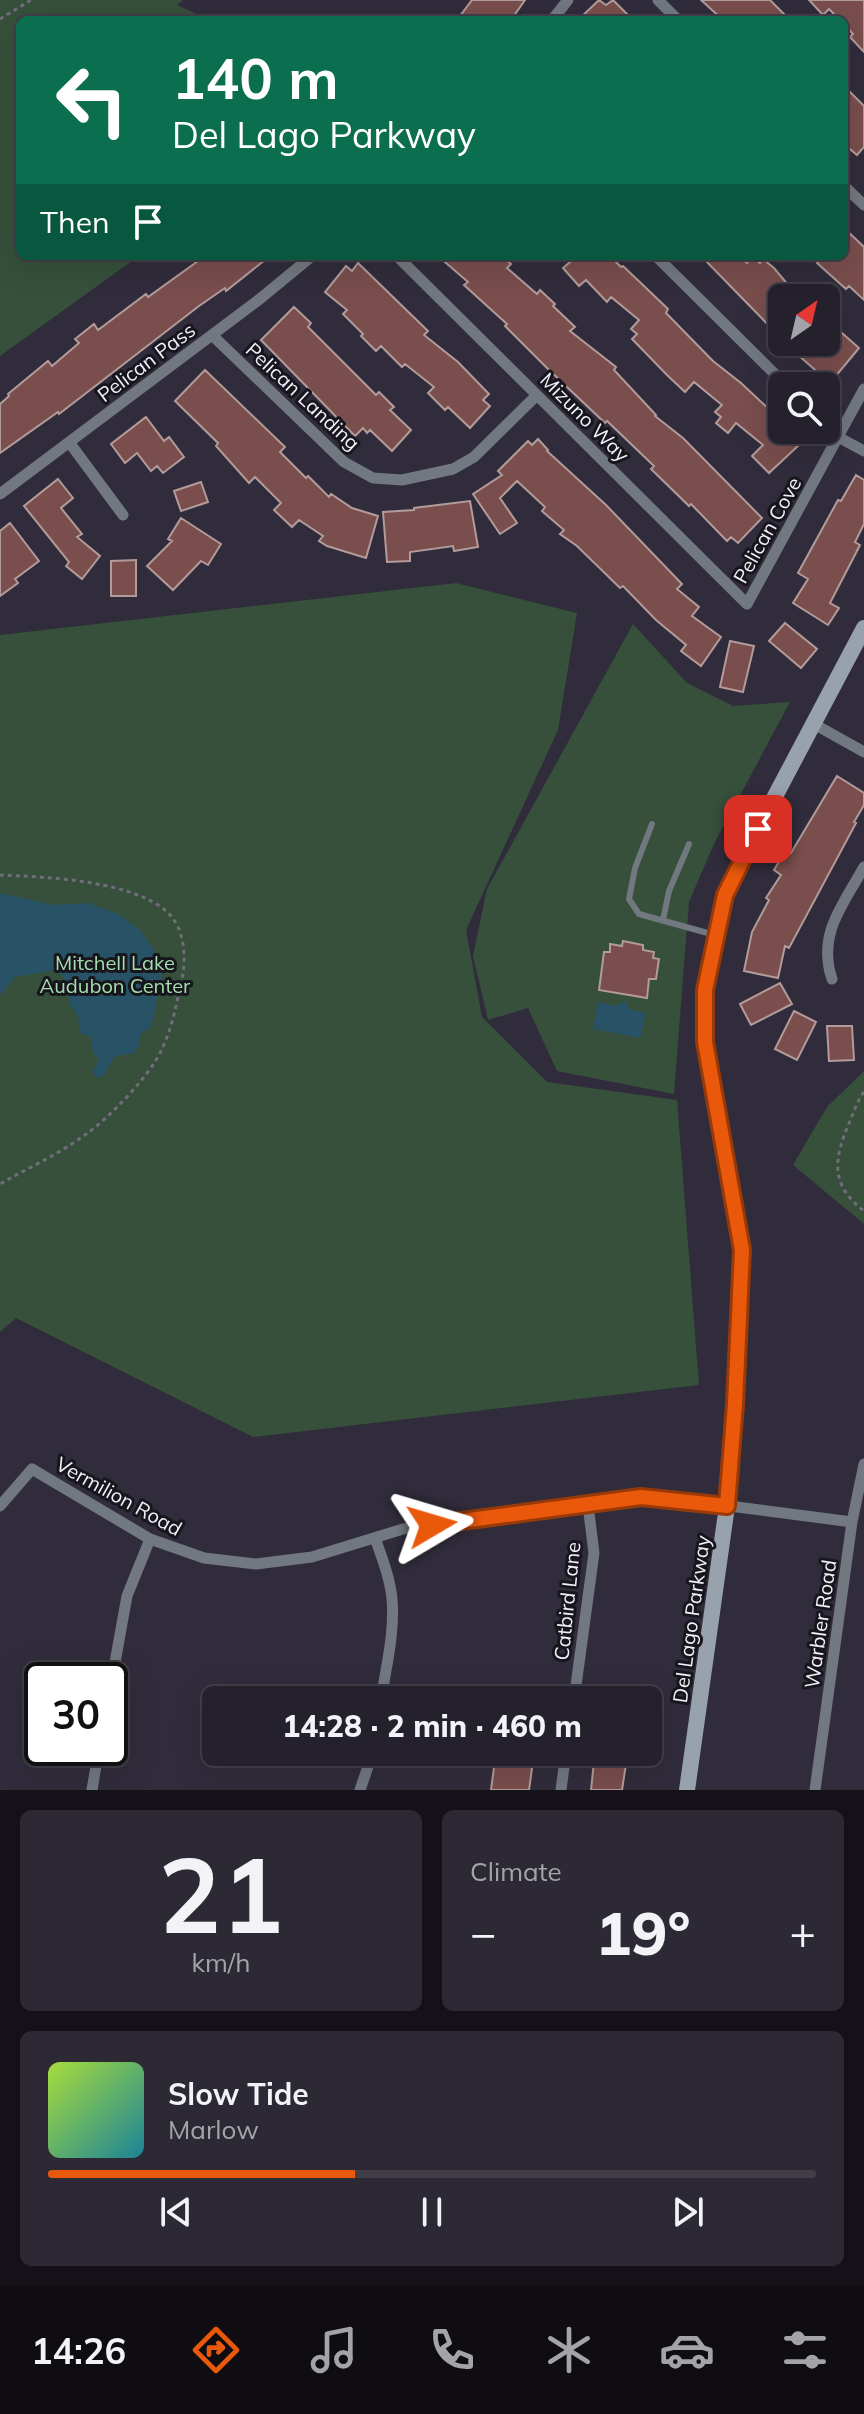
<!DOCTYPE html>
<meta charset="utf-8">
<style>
:root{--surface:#25212c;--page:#2d2934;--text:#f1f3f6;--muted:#a3a3a9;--line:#423e48;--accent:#ea580c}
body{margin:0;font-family:Mulish,sans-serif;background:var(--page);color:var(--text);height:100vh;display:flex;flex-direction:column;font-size:30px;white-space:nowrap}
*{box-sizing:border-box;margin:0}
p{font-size:26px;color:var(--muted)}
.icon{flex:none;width:44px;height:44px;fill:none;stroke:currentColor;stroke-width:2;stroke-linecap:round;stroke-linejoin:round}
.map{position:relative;height:1790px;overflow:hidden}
.details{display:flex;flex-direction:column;gap:20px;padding:20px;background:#141218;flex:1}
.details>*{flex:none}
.top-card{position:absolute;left:16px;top:16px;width:832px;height:244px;border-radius:12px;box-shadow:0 8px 32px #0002,0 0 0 2px var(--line);background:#0b6e4f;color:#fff;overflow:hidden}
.needle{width:52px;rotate:34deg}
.controls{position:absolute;left:768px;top:284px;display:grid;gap:16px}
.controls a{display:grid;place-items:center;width:72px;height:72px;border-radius:12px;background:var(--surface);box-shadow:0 8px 32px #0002,0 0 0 2px var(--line);font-size:40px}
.speed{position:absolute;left:24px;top:1662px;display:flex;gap:16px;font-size:40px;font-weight:700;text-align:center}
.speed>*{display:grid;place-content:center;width:104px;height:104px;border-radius:50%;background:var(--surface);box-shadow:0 8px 32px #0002,0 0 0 2px var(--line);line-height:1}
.speed .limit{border:4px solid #111;border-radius:12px;background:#fff;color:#111}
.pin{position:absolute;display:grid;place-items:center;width:68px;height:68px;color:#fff;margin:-34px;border-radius:16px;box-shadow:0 4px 12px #0006}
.me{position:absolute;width:88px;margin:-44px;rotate:83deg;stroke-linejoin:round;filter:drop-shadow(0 0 6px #0008)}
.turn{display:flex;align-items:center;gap:28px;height:168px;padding:0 24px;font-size:36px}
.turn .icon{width:104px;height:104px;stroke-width:2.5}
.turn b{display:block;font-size:56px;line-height:68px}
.then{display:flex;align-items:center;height:76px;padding:0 24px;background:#0003;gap:16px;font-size:30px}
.big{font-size:60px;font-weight:800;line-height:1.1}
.details .tile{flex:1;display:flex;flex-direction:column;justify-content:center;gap:12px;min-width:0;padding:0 28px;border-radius:12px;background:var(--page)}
.details .dial{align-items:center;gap:0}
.dial b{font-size:104px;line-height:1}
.song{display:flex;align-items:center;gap:24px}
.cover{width:96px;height:96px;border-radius:12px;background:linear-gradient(135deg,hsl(80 70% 55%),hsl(190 70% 35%))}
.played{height:8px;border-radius:4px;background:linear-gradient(90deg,var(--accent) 40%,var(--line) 40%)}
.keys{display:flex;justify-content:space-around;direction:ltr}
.heat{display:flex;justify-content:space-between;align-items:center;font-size:44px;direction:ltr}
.details .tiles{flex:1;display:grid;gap:20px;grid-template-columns:1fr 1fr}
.tile:last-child{grid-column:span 2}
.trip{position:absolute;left:202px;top:1686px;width:460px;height:80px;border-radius:12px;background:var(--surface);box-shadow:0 8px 32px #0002,0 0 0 2px var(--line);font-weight:800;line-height:80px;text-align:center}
.tab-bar{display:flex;height:128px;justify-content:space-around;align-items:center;background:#0f0d12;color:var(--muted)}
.tab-bar .icon{width:56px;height:56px}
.tab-bar .selected{color:var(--accent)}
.tab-bar b{font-size:36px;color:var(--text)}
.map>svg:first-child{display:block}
</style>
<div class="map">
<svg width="864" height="1790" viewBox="0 0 864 1790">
<rect width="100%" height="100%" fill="#312c3b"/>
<path fill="#36503b" d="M 0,0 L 183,0 L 177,5 L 209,20 L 20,20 L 20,256 L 139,256 L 0,356 Z
M 456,583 L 577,613 L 558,730 L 466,930 L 482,1017 L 547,1082 L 677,1100 L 699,1385 L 253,1437 L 16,1318 L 0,1332 L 0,635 Z
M 633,624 L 687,683 L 733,706 L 790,702 L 713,846 L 689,902 L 674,1094 L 557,1071 L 528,1008 L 488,1020 L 473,956 L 487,889 Z
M 864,1071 L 864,1224 L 793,1165 L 827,1107 Z"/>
<path fill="#285367" d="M 0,893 L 53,905 L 88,903 L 120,915 L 140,930 L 158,956 L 163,972 L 151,1027 L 141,1033 L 139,1045 L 134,1053 L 115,1056 L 104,1075 L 97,1078 L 92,1072 L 99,1060 L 93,1053 L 91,1037 L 80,1033 L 78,1016 L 70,1005 L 66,981 L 57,970 L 15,977 L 0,995 Z
M 624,1001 L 628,1004 L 628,1009 L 646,1013 L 640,1038 L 593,1029 L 598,1002 L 616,1006 Z"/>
<path fill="#794e4d" stroke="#b29b9a" stroke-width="2" d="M 472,0 L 525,0 L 511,20 L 457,20 Z
M 599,0 L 606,5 L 613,0 L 633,20 L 578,20 Z
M 701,0 L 770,0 L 790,20 L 723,20 Z
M 809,0 L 864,0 L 864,52 L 850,37 L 853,34 L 844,24 L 844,20 L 840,20 L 829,9 L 823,15 Z
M 844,86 L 864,106 L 864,147 L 857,155 L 844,144 Z
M 844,228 L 864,247 L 864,300 L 849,286 L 846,289 L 817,263 L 825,256 L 844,256 Z
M 205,256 L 270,256 L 226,291 L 225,288 L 199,306 L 59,414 L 58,412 L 0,453 L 0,404 L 9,396 L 8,394 L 48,361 L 52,366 L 79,343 L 75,339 L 94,324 L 98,330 L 146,294 L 148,297 Z
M 438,256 L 502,256 L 511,264 L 507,268 L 537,294 L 540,290 L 555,304 L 553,306 L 575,327 L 570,331 L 616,367 L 614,370 L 656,415 L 655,416 L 683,438 L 762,518 L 738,543 L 731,537 L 727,541 L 691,504 L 689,506 L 651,469 L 654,466 L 607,421 L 605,423 L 548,369 L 505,326 L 507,324 L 464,285 L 468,282 Z
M 562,256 L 610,256 L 621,267 L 623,266 L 668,309 L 666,313 L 713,361 L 741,383 L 774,414 L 772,417 L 782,430 L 799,445 L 769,473 L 752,456 L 763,445 L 736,423 L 728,433 L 716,423 L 721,417 L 715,412 L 722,405 L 694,382 L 685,392 L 667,375 L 632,339 L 637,334 L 631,329 L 639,320 L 611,297 L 607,302 L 586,280 L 579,286 L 563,268 L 570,262 Z
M 701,256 L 739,256 L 747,263 L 752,257 L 760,263 L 763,259 L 774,268 L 794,292 L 788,298 L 782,298 L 782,339 Z
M 358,263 L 428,331 L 424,335 L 458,362 L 489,394 L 483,400 L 490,406 L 470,428 L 448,407 L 445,410 L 428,393 L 434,387 L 405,364 L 402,367 L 381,346 L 376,351 L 361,336 L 363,334 L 343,314 L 347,310 L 325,292 L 346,266 L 352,271 Z
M 294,307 L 311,323 L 308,327 L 376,395 L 379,392 L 394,407 L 390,410 L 411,430 L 392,451 L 370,430 L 367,433 L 363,428 L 355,436 L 261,340 Z
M 842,333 L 859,348 L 830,383 L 790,348 L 795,342 L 833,344 Z
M 205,370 L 285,447 L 280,452 L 306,478 L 308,476 L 329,497 L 331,494 L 352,508 L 378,516 L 366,558 L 327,546 L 319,541 L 323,536 L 299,520 L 292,527 L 274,510 L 281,503 L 255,477 L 249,483 L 216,446 L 218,443 L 175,401 Z
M 146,417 L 164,441 L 169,437 L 184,457 L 163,473 L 157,466 L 151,471 L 137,453 L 125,463 L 111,444 Z
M 538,439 L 548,450 L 547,451 L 606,505 L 682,584 L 677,589 L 699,607 L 692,616 L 721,637 L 701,666 L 681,651 L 686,645 L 656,620 L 623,586 L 620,588 L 577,546 L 560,534 L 564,530 L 542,511 L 545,507 L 517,481 L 500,498 L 517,523 L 500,534 L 473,494 L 502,475 L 498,471 L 528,441 L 532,445 Z
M 856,475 L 864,480 L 864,524 L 855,542 L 860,545 L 830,603 L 839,608 L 828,625 L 793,603 L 808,579 L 798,573 L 838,500 L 841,501 Z
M 58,479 L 73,498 L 61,508 L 82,534 L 77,537 L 100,556 L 82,579 L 66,566 L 69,562 L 24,506 Z
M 201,482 L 208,502 L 181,511 L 174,491 Z
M 470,501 L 478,547 L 454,551 L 453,546 L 410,552 L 410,561 L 387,562 L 383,512 L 414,510 L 414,508 Z
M 181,518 L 221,544 L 208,565 L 201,561 L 173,590 L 147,566 L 172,541 L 168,539 Z
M 10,523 L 39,561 L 15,579 L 18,583 L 0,596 L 0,531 Z
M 136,560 L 136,596 L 111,596 L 111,561 Z
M 785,623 L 817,649 L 801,668 L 769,641 Z
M 730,641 L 754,646 L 743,692 L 720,687 Z
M 837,776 L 864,793 L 864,805 L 854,822 L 856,823 L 789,948 L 785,946 L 778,978 L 744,971 L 752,932 L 769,900 L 766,898 L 781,875 L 774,870 L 786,850 L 791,853 Z
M 623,941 L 643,945 L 643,950 L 654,952 L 653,958 L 659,959 L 656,979 L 649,979 L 647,998 L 599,990 L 604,952 L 610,952 L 610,944 L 622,946 Z
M 780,983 L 792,1004 L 751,1025 L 740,1004 Z
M 794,1011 L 816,1022 L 797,1060 L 775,1049 Z
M 827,1026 L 852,1026 L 854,1060 L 829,1061 Z
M 496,1752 L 534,1754 L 529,1790 L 491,1790 Z
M 595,1752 L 637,1752 L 633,1766 L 626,1764 L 622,1790 L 591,1790 Z"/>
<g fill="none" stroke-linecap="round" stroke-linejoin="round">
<path stroke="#716d7b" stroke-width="3" stroke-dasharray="4 4" stroke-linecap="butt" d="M 0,19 L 31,0
M 0,875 C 46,877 122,880 161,907 C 186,924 187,958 181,984 C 176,1006 172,1028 162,1049 C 150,1076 109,1118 85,1135 C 59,1154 28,1168 0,1184
M 864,1092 C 858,1100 854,1111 850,1121 C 834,1158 829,1184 864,1211"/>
<path stroke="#72787f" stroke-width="6" d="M 652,824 L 635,868 L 629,899 L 639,914 L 715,935
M 663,920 L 669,891 L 689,844"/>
<path stroke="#72787f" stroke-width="11" d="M 658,0 L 678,20
M 552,20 L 568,0
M 844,186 L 864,205
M 397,256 L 747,604 L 864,389
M 656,256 L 787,386
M 212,335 L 344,462 L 373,478 L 402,480 L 453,469 L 474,457 L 537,395
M 826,424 L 838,437 L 864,451
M 69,442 L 123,515
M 0,494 L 261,298 L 312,256
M 814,724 L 864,752
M 832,979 C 817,934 843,905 864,867
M 0,1506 L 32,1469 L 150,1539 L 204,1558 L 256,1564 L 312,1557 L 403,1529 L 641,1497 L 707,1503 L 852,1522
M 375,1538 C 382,1558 390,1578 392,1599 C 395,1632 386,1667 381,1700
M 110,1690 L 127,1596 L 150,1539
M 574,1700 L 594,1553 L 588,1505
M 92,1790 L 99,1748
M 360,1790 L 373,1752
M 561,1790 L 566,1752
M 815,1790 L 852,1522 L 864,1464"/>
<path stroke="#98a2ac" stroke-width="16" d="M 687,1790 L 727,1506 L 735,1404 L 742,1250 L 705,1042 L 705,990 L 715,935 L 725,895 L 744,855 L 864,628"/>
</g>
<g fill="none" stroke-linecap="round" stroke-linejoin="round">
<defs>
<path id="route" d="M 432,1525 L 641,1497 L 727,1506 L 735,1404 L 742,1250 L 705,1042 L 705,990 L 725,895 L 758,829"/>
</defs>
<use href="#route" stroke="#983908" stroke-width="20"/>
<use href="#route" stroke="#ea580c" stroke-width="14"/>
</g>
<g text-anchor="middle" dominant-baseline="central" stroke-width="6" stroke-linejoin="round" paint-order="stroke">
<g font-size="20" fill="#f2f0fa" stroke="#18161d">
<text transform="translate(146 362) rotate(-37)">Pelican Pass</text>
<text transform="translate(303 396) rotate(43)">Pelican Landing</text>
<text transform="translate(585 417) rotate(45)">Mizuno Way</text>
<text transform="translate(767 530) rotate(-61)">Pelican Cove</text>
<text transform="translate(119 1496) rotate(29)">Vermilion Road</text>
<text transform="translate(567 1601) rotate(-84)">Catbird Lane</text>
<text transform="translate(691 1619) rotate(-82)">Del Lago Parkway</text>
<text transform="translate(820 1624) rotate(-82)">Warbler Road</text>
</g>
<g font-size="20" fill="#a4ddad" stroke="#18161d">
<text x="115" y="962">Mitchell Lake<tspan x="115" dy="23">Audubon Center</tspan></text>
</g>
</g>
</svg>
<div class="controls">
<a><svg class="needle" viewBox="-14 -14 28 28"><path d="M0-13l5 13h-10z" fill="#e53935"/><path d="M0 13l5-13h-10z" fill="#a3a3a9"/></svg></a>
<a><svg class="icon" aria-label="search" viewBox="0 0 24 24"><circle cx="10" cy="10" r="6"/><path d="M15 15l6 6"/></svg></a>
</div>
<div class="speed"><div class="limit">30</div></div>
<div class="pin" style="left:758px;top:829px;background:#d93025"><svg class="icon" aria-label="arrive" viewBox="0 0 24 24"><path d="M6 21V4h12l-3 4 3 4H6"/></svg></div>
<svg class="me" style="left:432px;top:1525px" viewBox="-20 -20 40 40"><path d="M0-17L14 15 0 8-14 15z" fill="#ea580c" stroke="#fff" stroke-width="4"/></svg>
<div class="trip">14:28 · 2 min · 460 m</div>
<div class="top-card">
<div class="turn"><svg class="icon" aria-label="left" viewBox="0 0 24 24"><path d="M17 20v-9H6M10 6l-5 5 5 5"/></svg><div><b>140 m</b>Del Lago Parkway</div></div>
<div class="then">Then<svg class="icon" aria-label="arrive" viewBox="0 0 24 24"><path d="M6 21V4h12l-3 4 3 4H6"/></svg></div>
</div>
</div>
<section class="details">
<div class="tiles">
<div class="tile dial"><b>21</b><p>km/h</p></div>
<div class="tile"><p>Climate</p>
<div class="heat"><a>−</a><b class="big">19°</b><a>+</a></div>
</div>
<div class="tile">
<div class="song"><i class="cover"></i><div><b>Slow Tide</b><p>Marlow</p></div></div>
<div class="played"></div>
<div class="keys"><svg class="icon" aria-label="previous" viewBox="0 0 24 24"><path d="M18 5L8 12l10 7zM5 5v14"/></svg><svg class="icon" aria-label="pause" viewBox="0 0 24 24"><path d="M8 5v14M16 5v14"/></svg><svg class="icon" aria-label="next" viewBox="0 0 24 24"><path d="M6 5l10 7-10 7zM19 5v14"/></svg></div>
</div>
</div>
</section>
<nav class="tab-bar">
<b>14:26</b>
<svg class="icon selected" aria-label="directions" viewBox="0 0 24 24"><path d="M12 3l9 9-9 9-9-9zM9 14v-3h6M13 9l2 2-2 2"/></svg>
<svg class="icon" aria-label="music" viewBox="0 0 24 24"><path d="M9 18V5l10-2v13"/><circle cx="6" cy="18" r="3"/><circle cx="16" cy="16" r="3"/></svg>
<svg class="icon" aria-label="phone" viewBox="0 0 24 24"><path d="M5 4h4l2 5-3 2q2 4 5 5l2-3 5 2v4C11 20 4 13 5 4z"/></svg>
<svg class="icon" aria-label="climate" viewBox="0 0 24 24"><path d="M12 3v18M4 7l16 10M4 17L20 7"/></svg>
<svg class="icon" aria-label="car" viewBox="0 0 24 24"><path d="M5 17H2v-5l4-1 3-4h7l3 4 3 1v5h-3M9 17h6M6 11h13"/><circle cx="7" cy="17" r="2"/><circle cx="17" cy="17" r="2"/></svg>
<svg class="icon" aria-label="filters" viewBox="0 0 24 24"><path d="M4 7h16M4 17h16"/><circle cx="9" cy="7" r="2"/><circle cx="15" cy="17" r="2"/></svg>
</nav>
